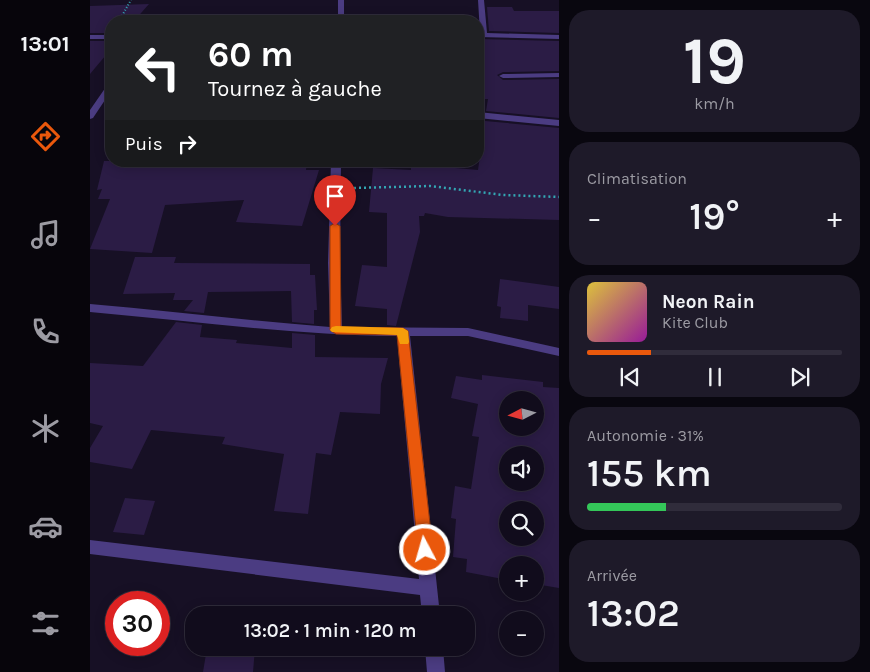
<!DOCTYPE html>
<html lang="fr">
<meta charset="utf-8">
<style>
:root{--surface:#110c1c;--page:#1e1a29;--text:#f1f3f6;--muted:#9c9ba3;--line:#302c3b;--accent:#ea580c}
body{margin:0;font-family:Karla,sans-serif;background:var(--page);color:var(--text);height:100vh;display:flex;flex-direction:column;font-size:19px;white-space:nowrap}
*{box-sizing:border-box;margin:0}
p{font-size:16px;color:var(--muted)}
.icon{flex:none;width:28px;height:28px;fill:none;stroke:currentColor;stroke-width:2;stroke-linecap:round;stroke-linejoin:round}
.map{position:relative;flex:1;overflow:hidden}
.panel{display:flex;flex-direction:column;gap:10px;padding:10px;background:#09070f;width:311px}
.panel>*{flex:none}
.guide{position:absolute;left:15px;top:15px;width:379px;height:152px;border-radius:20px;box-shadow:0 2px 12px #0003,0 0 0 1px var(--line);background:#202124;color:#fff;overflow:hidden}
.needle{width:32px;rotate:264deg}
.controls{position:absolute;left:409px;top:391px;display:grid;gap:10px}
.controls a{display:grid;place-items:center;width:45px;height:45px;border-radius:50%;background:var(--surface);box-shadow:0 2px 12px #0003,0 0 0 1px var(--line);font-size:25px}
.speed{position:absolute;left:15px;top:591px;display:flex;gap:10px;font-size:25px;font-weight:700;text-align:center}
.speed>*{display:grid;place-content:center;width:65px;height:65px;border-radius:50%;background:var(--surface);box-shadow:0 2px 12px #0003,0 0 0 1px var(--line);line-height:1}
.speed .limit{border:8px solid #d22;background:#fff;color:#111}
.pin{position:absolute;display:grid;place-items:center;width:42px;height:42px;color:#fff;margin:-51px -21px;border-radius:50% 50% 50% 0;rotate:-45deg;box-shadow:0 0 5px #0007}
.pin .icon{rotate:45deg}
.me{position:absolute;width:55px;margin:-28px;rotate:354deg;stroke-linejoin:round;filter:drop-shadow(0 0 4px #0008)}
.turn{display:flex;align-items:center;gap:18px;height:105px;padding:0 20px;font-size:22px}
.turn .icon{width:65px;height:65px;stroke-width:2.5}
.turn b{display:block;font-size:35px;line-height:42px}
.then{display:flex;align-items:center;height:48px;padding:0 20px;background:#0003;gap:10px;font-size:19px}
.big{font-size:38px;font-weight:600;line-height:1.1}
.panel .tile{flex:1;display:flex;flex-direction:column;justify-content:center;gap:8px;min-width:0;padding:0 18px;border-radius:20px;background:var(--page)}
.panel .dial{align-items:center;gap:0}
.dial b{font-size:65px;line-height:1}
.song{display:flex;align-items:center;gap:15px}
.cover{width:60px;height:60px;border-radius:8px;background:linear-gradient(135deg,hsl(50 70% 55%),hsl(300 70% 35%))}
.played{height:5px;border-radius:2px;background:linear-gradient(90deg,var(--accent) 25%,var(--line) 25%)}
.keys{display:flex;justify-content:space-around;direction:ltr}
.heat{display:flex;justify-content:space-between;align-items:center;font-size:28px;direction:ltr}
.charge{height:8px;border-radius:4px;background:linear-gradient(90deg,#34c759 31%,var(--line) 0)}
.trip{position:absolute;left:95px;top:606px;width:290px;height:50px;border-radius:20px;background:var(--surface);box-shadow:0 2px 12px #0003,0 0 0 1px var(--line);font-weight:600;line-height:50px;text-align:center}
main{display:flex;flex:1;min-height:0}
.dock{display:flex;flex-direction:column;width:90px;justify-content:space-around;align-items:center;background:#07050b;color:var(--muted)}
.dock .icon{width:35px;height:35px}
.dock .on{color:var(--accent)}
.dock b{font-size:22px;color:var(--text)}
.map>svg:first-child{display:block}
</style>
<main>
<nav class="dock">
<b>13:01</b>
<svg class="icon on" aria-label="directions" viewBox="0 0 24 24"><path d="M12 3l9 9-9 9-9-9zM9 14v-3h6M13 9l2 2-2 2"/></svg>
<svg class="icon" aria-label="music" viewBox="0 0 24 24"><path d="M9 18V5l10-2v13"/><circle cx="6" cy="18" r="3"/><circle cx="16" cy="16" r="3"/></svg>
<svg class="icon" aria-label="phone" viewBox="0 0 24 24"><path d="M5 4h4l2 5-3 2q2 4 5 5l2-3 5 2v4C11 20 4 13 5 4z"/></svg>
<svg class="icon" aria-label="climate" viewBox="0 0 24 24"><path d="M12 3v18M4 7l16 10M4 17L20 7"/></svg>
<svg class="icon" aria-label="car" viewBox="0 0 24 24"><path d="M5 17H2v-5l4-1 3-4h7l3 4 3 1v5h-3M9 17h6M6 11h13"/><circle cx="7" cy="17" r="2"/><circle cx="17" cy="17" r="2"/></svg>
<svg class="icon" aria-label="filters" viewBox="0 0 24 24"><path d="M4 7h16M4 17h16"/><circle cx="9" cy="7" r="2"/><circle cx="15" cy="17" r="2"/></svg>
</nav>
<div class="map">
<svg width="469" height="672" viewBox="0 0 469 672">
<rect width="100%" height="100%" fill="#171025"/>
<path fill="#2b1c45" fill-rule="evenodd" d="M 59,4 L 44,21 L 21,21 L 21,33 L 0,33 L 0,6 Z
M 397,7 L 422,7 L 424,11 L 469,11 L 469,33 L 399,31 Z
M 388,39 L 469,41 L 469,71 L 413,72 L 407,75 L 413,80 L 469,79 L 469,118 L 396,111 L 398,99 L 388,99 Z
M 0,41 L 21,41 L 21,49 L 0,74 Z
M 395,121 L 469,128 L 469,220 L 358,217 L 335,213 L 334,216 L 329,216 L 330,232 L 306,326 L 297,325 L 297,309 L 265,306 L 272,265 L 297,267 L 297,213 L 279,212 L 283,168 L 321,170 L 321,164 L 388,170 Z
M 14,161 L 217,161 L 216,170 L 229,170 L 212,226 L 146,222 L 154,200 L 75,205 L 62,253 L 0,249 L 20,199 L 8,199 L 12,189 L 7,190 Z
M 45,257 L 86,257 L 84,263 L 220,264 L 220,275 L 225,275 L 227,310 L 224,310 L 224,324 L 202,322 L 201,291 L 118,292 L 114,313 L 94,311 L 103,300 L 83,300 L 85,293 L 33,294 Z
M 410,279 L 469,287 L 469,309 L 438,305 L 438,321 L 410,318 L 411,307 L 407,306 Z
M 86,322 L 112,325 L 110,337 L 147,340 L 146,343 L 202,348 L 202,333 L 225,335 L 225,357 L 298,358 L 291,384 L 290,414 L 250,412 L 241,455 L 226,453 L 218,514 L 184,511 L 194,454 L 132,444 L 135,437 L 61,430 L 42,469 L 0,462 L 0,448 L 13,426 L 0,423 L 0,363 L 53,366 Z
M 392,375 L 453,382 L 453,387 L 469,388 L 469,588 L 445,584 L 445,565 L 418,565 L 418,580 L 376,572 L 377,559 L 363,557 L 366,519 L 361,518 L 365,486 L 381,489 L 389,437 L 382,436 L 388,404 L 361,398 L 366,376 L 392,380 ZM 418,400 L 445,400 L 445,428 L 418,428 ZM 418,455 L 445,455 L 445,482 L 418,482 ZM 418,510 L 445,510 L 445,538 L 418,538 Z
M 35,498 L 65,501 L 54,535 L 23,532 Z
M 117,648 L 165,648 L 163,672 L 113,672 Z"/>
<g fill="none" stroke-linecap="round" stroke-linejoin="round">
<path stroke="#33a6b3" stroke-width="2" stroke-dasharray="1 2" stroke-linecap="butt" d="M 29,21 L 41,0"/>
<path stroke="#33a6b3" stroke-width="2.5" stroke-dasharray="2 3" stroke-linecap="butt" d="M 264,188 L 340,186 L 413,195 L 469,197"/>
<path fill="#4b3c82" fill-rule="evenodd" d="M 469,73 L 469,77 L 413,78 L 409,76 L 413,74 Z"/>
<path fill="#4b3c82" fill-rule="evenodd" d="M 248,0 L 254,0 L 254,21 L 248,21 Z
M 388,0 L 394,0 L 397,33 L 469,35 L 469,39 L 388,37 L 388,33 L 390,33 Z
M 0,35 L 21,35 L 21,39 L 0,39 Z
M 18,84 L 21,84 L 21,91 L 3,118 L 0,119 L 0,110 Z
M 388,112 L 469,120 L 469,126 L 388,118 Z
M 241,161 L 251,161 L 250,263 L 252,327 L 378,328 L 469,348 L 469,356 L 378,336 L 320,336 L 350,615 L 332,615 L 330,595 L 0,554 L 0,540 L 329,579 L 307,336 C 204,335 103,321 0,312 L 0,304 C 80,311 160,321 240,327 L 238,263 Z
M 335,648 L 353,648 L 355,672 L 337,672 Z"/>
</g>
<path fill="#ea580c" stroke="#983908" d="M 245,223 L 250,226 L 251,327 L 313,328 L 318,331 L 343,550 L 341,555 L 335,556 L 330,555 L 328,550 L 307,335 L 246,334 L 240,330 L 240,226 Z"/>
<path fill="#f59e0b" d="M 246,326 L 313,328 L 318,331 L 319,342 L 318,344 L 310,344 L 307,335 L 242,332 L 240,330 L 242,327 Z"/>
</svg>
<div class="controls">
<a><svg class="needle" viewBox="-14 -14 28 28"><path d="M0-13l5 13h-10z" fill="#e53935"/><path d="M0 13l5-13h-10z" fill="#9c9ba3"/></svg></a>
<a><svg class="icon" aria-label="sound" viewBox="0 0 24 24"><path d="M4 9h4l5-4v14l-5-4H4zM17 9q2 3 0 6"/></svg></a>
<a><svg class="icon" aria-label="search" viewBox="0 0 24 24"><circle cx="10" cy="10" r="6"/><path d="M15 15l6 6"/></svg></a>
<a>+</a>
<a>−</a>
</div>
<div class="speed"><div class="limit">30</div></div>
<div class="pin" style="left:245px;top:226px;background:#d93025"><svg class="icon" aria-label="arrive" viewBox="0 0 24 24"><path d="M6 21V4h12l-3 4 3 4H6"/></svg></div>
<svg class="me" style="left:335px;top:550px" viewBox="-20 -20 40 40"><circle r="17" fill="#ea580c" stroke="#fff" stroke-width="3"/><path d="M0-11L8 9 0 5-8 9z" fill="#fff"/></svg>
<div class="trip">13:02 · 1 min · 120 m</div>
<div class="guide">
<div class="turn"><svg class="icon" aria-label="left" viewBox="0 0 24 24"><path d="M17 20v-9H6M10 6l-5 5 5 5"/></svg><div><b>60 m</b>Tournez à gauche</div></div>
<div class="then">Puis<svg class="icon" aria-label="right" viewBox="0 0 24 24"><path d="M7 20v-9h11M14 6l5 5-5 5"/></svg></div>
</div>
</div>
<section class="panel">
<div class="tile dial"><b>19</b><p>km/h</p></div>
<div class="tile"><p>Climatisation</p>
<div class="heat"><a>−</a><b class="big">19°</b><a>+</a></div>
</div>
<div class="tile">
<div class="song"><i class="cover"></i><div><b>Neon Rain</b><p>Kite Club</p></div></div>
<div class="played"></div>
<div class="keys"><svg class="icon" aria-label="previous" viewBox="0 0 24 24"><path d="M18 5L8 12l10 7zM5 5v14"/></svg><svg class="icon" aria-label="pause" viewBox="0 0 24 24"><path d="M8 5v14M16 5v14"/></svg><svg class="icon" aria-label="next" viewBox="0 0 24 24"><path d="M6 5l10 7-10 7zM19 5v14"/></svg></div>
</div>
<div class="tile"><p>Autonomie · 31%</p><b class="big">155 km</b><div class="charge"></div></div>
<div class="tile"><p>Arrivée</p><b class="big">13:02</b></div>
</section>
</main>
